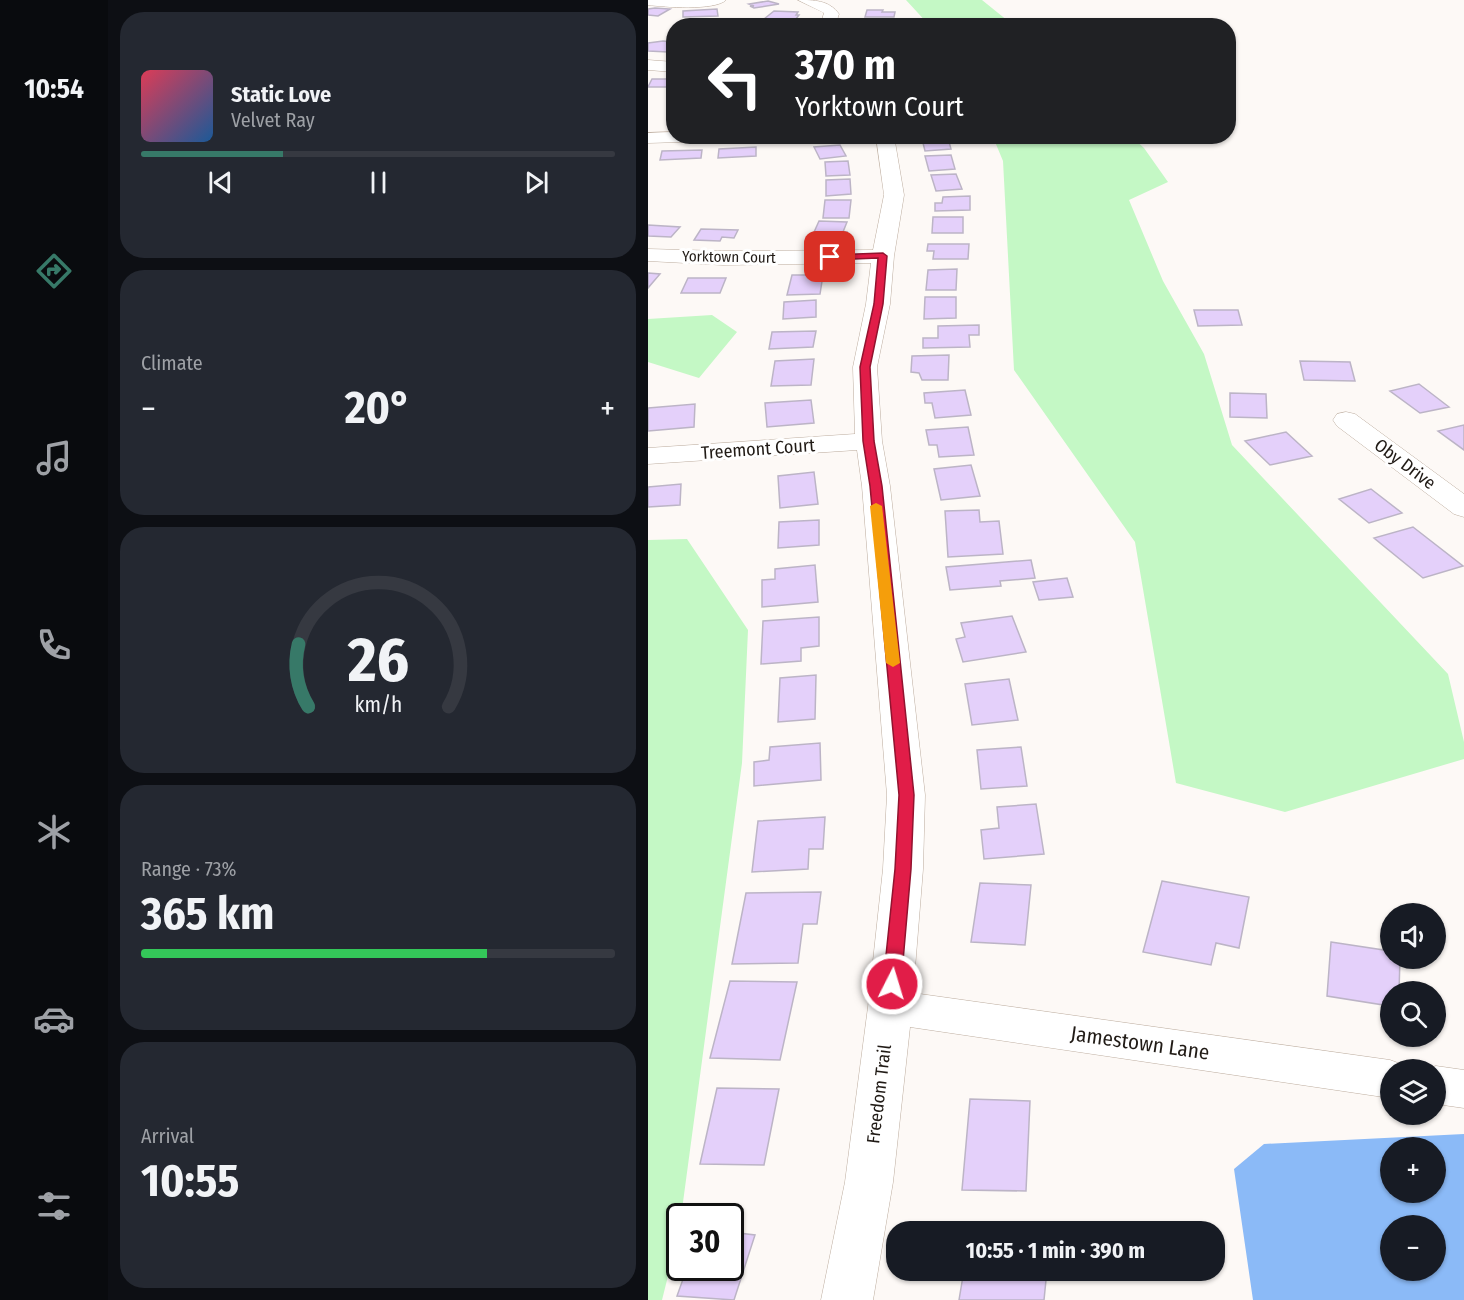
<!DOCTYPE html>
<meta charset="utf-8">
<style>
:root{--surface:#171b24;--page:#242831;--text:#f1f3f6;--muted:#9ea1a6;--line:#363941;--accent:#377968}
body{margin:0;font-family:"Fira Sans Condensed",sans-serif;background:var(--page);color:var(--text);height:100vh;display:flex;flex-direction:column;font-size:22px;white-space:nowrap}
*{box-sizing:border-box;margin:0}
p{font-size:20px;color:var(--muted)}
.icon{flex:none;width:33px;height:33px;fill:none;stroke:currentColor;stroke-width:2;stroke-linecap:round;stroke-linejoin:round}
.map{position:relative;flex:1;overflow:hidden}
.side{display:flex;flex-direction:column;gap:12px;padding:12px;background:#0d0f14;width:540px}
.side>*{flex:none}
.hud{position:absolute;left:18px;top:18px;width:570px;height:126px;border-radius:24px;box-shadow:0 2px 4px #0004;background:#202124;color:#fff;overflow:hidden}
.tools{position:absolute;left:732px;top:903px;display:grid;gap:12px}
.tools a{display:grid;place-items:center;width:66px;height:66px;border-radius:50%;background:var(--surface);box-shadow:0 2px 4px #0004;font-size:30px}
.speed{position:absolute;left:18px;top:1203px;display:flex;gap:12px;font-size:30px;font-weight:700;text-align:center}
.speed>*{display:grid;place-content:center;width:78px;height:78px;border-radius:50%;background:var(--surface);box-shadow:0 2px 4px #0004;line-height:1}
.speed .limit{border:3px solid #111;border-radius:9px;background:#fff;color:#111}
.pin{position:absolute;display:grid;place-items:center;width:51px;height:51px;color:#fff;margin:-26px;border-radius:12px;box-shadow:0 3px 9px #0006}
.me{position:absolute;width:66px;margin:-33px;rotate:5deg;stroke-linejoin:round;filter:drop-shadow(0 0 4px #0008)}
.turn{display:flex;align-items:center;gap:21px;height:126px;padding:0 30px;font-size:27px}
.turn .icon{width:78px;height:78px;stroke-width:2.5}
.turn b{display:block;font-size:42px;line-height:51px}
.big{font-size:45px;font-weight:700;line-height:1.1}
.side .widget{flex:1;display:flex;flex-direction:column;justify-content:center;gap:9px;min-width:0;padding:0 21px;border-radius:24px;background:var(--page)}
.side .dial{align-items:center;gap:0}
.dial svg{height:156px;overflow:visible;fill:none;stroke:var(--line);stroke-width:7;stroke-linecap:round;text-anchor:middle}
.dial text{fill:var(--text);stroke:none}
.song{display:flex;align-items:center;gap:18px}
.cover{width:72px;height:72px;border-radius:9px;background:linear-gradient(135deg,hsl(350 70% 55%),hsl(210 70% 35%))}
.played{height:6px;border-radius:3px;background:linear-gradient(90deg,var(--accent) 30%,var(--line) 30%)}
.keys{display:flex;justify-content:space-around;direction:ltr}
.heat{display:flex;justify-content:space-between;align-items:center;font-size:33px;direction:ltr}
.charge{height:9px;border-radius:4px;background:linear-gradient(90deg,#34c759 73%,var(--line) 0)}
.trip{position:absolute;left:238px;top:1221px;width:339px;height:60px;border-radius:24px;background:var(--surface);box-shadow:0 2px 4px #0004;font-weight:700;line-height:60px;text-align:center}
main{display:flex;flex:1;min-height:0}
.tab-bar{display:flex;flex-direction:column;width:108px;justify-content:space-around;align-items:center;background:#090b0e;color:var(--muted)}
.tab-bar .icon{width:42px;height:42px}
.tab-bar .selected{color:var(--accent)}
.tab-bar b{font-size:27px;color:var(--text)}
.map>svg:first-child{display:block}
</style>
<main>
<nav class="tab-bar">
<b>10:54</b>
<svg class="icon selected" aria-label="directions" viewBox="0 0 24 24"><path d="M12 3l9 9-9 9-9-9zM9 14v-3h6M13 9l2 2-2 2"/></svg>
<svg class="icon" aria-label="music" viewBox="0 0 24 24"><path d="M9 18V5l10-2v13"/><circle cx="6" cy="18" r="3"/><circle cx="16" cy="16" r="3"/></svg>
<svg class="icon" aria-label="phone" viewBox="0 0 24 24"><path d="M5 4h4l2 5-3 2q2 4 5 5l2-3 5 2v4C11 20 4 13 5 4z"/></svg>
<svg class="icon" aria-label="climate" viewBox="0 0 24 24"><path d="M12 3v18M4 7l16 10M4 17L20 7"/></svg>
<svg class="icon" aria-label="car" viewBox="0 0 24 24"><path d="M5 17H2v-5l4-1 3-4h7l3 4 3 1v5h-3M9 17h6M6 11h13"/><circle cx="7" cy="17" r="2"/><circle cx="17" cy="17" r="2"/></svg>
<svg class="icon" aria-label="filters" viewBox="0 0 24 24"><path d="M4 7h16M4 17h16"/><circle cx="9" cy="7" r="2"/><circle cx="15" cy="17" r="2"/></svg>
</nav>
<section class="side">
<div class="widget">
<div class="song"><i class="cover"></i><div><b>Static Love</b><p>Velvet Ray</p></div></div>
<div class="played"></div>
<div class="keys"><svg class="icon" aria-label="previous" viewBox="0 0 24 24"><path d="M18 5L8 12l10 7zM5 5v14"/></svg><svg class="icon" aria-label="pause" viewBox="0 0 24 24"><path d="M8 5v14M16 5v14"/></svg><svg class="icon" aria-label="next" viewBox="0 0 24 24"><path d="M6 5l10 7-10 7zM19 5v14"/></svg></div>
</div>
<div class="widget"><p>Climate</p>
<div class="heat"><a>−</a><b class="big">20°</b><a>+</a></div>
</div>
<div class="widget dial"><svg viewBox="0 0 100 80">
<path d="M14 69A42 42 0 1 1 86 69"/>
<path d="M14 69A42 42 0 0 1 9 37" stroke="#377968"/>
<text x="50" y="56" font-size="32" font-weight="700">26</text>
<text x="50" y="72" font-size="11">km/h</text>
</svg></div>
<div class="widget"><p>Range · 73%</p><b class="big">365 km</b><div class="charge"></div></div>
<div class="widget"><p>Arrival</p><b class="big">10:55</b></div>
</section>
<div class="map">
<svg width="816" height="1300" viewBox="0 0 816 1300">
<rect width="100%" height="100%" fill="#fdf9f6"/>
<path fill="#c4f8c5" d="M 258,0 L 334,0 L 365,25 L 281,25 Z
M 345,137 L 484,137 L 496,148 L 520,182 L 481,200 L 515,281 L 556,354 L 584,445 L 800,674 L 816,742 L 816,759 L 637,812 L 528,783 L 487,542 L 366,370 L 355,161 Z
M 64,315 L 89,332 L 51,378 L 0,362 L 0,319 Z
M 39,539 L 100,630 L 94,763 L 31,1232 L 14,1300 L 0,1300 L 0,540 Z"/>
<path fill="#8bbaf7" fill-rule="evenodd" d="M 816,1134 L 816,1300 L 605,1300 L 586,1169 L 616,1144 ZM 742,1148 L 788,1148 L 788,1192 L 742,1192 ZM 742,1226 L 788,1226 L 788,1270 L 742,1270 Z"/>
<path fill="#e4d0fa" stroke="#bcb4c6" stroke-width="1.5" d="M 120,1 L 131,4 L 106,8 L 102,6 L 106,6 L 101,4 Z
M 7,8 L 22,9 L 10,16 L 0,15 L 0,9 Z
M 69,9 L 70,16 L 35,17 L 35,11 Z
M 219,10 L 235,10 L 234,12 L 247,12 L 246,17 L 217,17 Z
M 126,11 L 150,12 L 148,15 L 151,15 L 148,19 L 116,19 Z
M 15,41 L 26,42 L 22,47 L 26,49 L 20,52 L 0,51 L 0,43 Z
M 20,77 L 26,77 L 26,87 L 0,87 L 4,79 L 18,79 Z
M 300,138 L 303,149 L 277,151 L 274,139 Z
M 192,145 L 198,156 L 172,159 L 166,147 Z
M 108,147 L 108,156 L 70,158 L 71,149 Z
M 54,150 L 53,158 L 12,160 L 14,151 Z
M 303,155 L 307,169 L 281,171 L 277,156 Z
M 200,161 L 202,175 L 178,176 L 177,162 Z
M 308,174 L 314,189 L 288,191 L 283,175 Z
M 202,179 L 203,194 L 178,196 L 178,180 Z
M 322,196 L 322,210 L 287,211 L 287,203 L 294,203 L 295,197 Z
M 177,200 L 203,200 L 201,218 L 175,218 Z
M 285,217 L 315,217 L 315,233 L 284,233 Z
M 171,221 L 199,222 L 195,232 L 199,232 L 196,240 L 163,239 Z
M 0,225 L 32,227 L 23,237 L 0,236 Z
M 53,229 L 90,230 L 86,238 L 74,237 L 72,241 L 46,240 Z
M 280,244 L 321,244 L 320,259 L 285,259 L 286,251 L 279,251 Z
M 309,269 L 308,290 L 278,290 L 280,270 Z
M 0,273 L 12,274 L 0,288 Z
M 144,275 L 175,275 L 172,294 L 139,295 Z
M 40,278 L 78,278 L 72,293 L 33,293 Z
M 277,297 L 308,297 L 308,318 L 276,319 Z
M 168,300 L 168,317 L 135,319 L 136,302 Z
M 546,310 L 590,310 L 594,325 L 550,326 Z
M 331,325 L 331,335 L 321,335 L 322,347 L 275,348 L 275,338 L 290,338 L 290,326 Z
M 168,331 L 165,347 L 121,349 L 124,332 Z
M 301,355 L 300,380 L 274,380 L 271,373 L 263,372 L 264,356 Z
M 166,359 L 163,385 L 123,386 L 127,361 Z
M 652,361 L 702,362 L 707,381 L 656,380 Z
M 771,384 L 801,407 L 772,413 L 742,391 Z
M 317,390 L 323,415 L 287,418 L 284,403 L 277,403 L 276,393 Z
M 582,393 L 618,394 L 619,418 L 582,417 Z
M 163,400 L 166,423 L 119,427 L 117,403 Z
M 47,404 L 46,427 L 0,431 L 0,408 Z
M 816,425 L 816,450 L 790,431 Z
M 320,427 L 326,455 L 291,457 L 289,445 L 281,445 L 278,430 Z
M 638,432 L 664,456 L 622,465 L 597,441 Z
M 323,465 L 332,496 L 293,500 L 286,469 Z
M 166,472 L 170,504 L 132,508 L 130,476 Z
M 33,484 L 32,505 L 0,507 L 0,487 Z
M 723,489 L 754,513 L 721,523 L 691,499 Z
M 331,510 L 332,522 L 351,521 L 355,554 L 300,557 L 297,511 Z
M 171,520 L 171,545 L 130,548 L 131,522 Z
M 765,527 L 815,566 L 775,578 L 726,538 Z
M 383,560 L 387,578 L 352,581 L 353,586 L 302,590 L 298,567 Z
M 167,565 L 170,602 L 114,607 L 114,580 L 127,579 L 127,569 Z
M 419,578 L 425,597 L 391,600 L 385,582 Z
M 364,616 L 378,652 L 315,662 L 308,639 L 317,637 L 313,623 Z
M 171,617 L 171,646 L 153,648 L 153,661 L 113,664 L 115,621 Z
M 168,675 L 167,719 L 130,722 L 132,678 Z
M 361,679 L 370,720 L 324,725 L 317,684 Z
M 172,743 L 173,780 L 106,786 L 106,762 L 121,760 L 122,747 Z
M 373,747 L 379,786 L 333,789 L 329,750 Z
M 388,804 L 396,854 L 336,859 L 333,830 L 351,828 L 349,807 Z
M 177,817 L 175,849 L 161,849 L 160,869 L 104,872 L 110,821 Z
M 514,881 L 601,897 L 591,948 L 568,943 L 563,965 L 495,952 Z
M 332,883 L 383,885 L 377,945 L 323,942 Z
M 173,892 L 169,924 L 155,924 L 150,963 L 84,964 L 98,893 Z
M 683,942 L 742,951 L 742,958 L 752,958 L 751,992 L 742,992 L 742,1006 L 679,996 Z
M 82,981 L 149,982 L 132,1060 L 62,1058 Z
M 69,1088 L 131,1089 L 116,1165 L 52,1164 Z
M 322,1099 L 382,1101 L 378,1191 L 314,1190 Z
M 82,1232 L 107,1235 L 86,1300 L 29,1296 L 39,1268 L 82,1268 Z
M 316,1270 L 399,1270 L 396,1300 L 311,1300 Z"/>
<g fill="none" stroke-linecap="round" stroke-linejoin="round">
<defs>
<path id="minor" d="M 0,0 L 78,0 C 67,11 16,7 0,5 Z
M 150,0 C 166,0 181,0 191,14 L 187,26 L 172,26 L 176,13 Z
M 0,60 L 26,62 L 26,72 L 0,70 Z
M 26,132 L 26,136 L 75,136 L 66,141 L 0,143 L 0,133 Z
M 228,136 L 246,136 L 256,195 L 246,256 L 242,304 L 229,367 L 234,441 L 242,486 L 277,795 L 275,869 L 265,993 L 742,1060 L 758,1066 L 760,1070 L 742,1070 L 742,1098 L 262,1027 L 245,1182 L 225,1300 L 173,1300 L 197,1182 L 220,1007 L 235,869 L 239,795 L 214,486 L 209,450 L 0,464 L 0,448 L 207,434 L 205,367 L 218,304 L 223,263 L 75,265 L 0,261 L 0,249 L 75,251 L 225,250 L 236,195 Z
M 698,412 L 707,414 L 816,494 L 816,517 L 806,514 L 689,426 L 685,420 L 689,414 Z
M 788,1066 L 816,1070 L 816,1108 L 788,1104 L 788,1070 L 778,1070 Z"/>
</defs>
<use href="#minor" stroke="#bdad9f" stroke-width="1"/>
<use href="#minor" fill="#fff" fill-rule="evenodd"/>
</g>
<path fill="#e11d48" stroke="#92132f" stroke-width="1.5" d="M 235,253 L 239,256 L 235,304 L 222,367 L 226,441 L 234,486 L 266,795 L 263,869 L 253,984 L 250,989 L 244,991 L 238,989 L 235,984 L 247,869 L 251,795 L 222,486 L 215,441 L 212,367 L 226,304 L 230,258 L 182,260 L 177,257 L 182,255 Z"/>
<path fill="#f59e0b" d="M 228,503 L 234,506 L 252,663 L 245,667 L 238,663 L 222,506 Z"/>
<g text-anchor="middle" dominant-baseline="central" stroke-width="6" stroke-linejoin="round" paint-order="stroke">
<g font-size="15" fill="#211b16" stroke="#fff">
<text transform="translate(81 257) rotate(1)">Yorktown Court</text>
</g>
<g font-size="18" fill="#211b16" stroke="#fff">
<text transform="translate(110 449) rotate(-4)">Treemont Court</text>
<text transform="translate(757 464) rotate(37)">Oby Drive</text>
<text transform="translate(231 1094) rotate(-83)">Freedom Trail</text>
</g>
<g font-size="21" fill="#211b16" stroke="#fff">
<text transform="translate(492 1043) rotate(8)">Jamestown Lane</text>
</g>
</g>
</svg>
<div class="tools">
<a><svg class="icon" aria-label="sound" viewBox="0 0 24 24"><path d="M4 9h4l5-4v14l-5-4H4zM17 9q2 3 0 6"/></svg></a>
<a><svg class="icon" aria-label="search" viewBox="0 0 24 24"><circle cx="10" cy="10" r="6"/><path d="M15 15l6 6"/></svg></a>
<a><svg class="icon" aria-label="layers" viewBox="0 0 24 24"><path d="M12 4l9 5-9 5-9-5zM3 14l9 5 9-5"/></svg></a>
<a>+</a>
<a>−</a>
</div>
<div class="speed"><div class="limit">30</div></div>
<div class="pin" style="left:182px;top:257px;background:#d93025"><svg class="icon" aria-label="arrive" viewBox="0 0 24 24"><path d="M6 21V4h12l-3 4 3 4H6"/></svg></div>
<svg class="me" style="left:244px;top:984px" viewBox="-20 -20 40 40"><circle r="17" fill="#e11d48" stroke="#fff" stroke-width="3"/><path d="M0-11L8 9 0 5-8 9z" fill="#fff"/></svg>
<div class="trip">10:55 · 1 min · 390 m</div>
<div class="hud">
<div class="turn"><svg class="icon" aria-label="left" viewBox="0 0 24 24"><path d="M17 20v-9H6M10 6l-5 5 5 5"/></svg><div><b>370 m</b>Yorktown Court</div></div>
</div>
</div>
</main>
